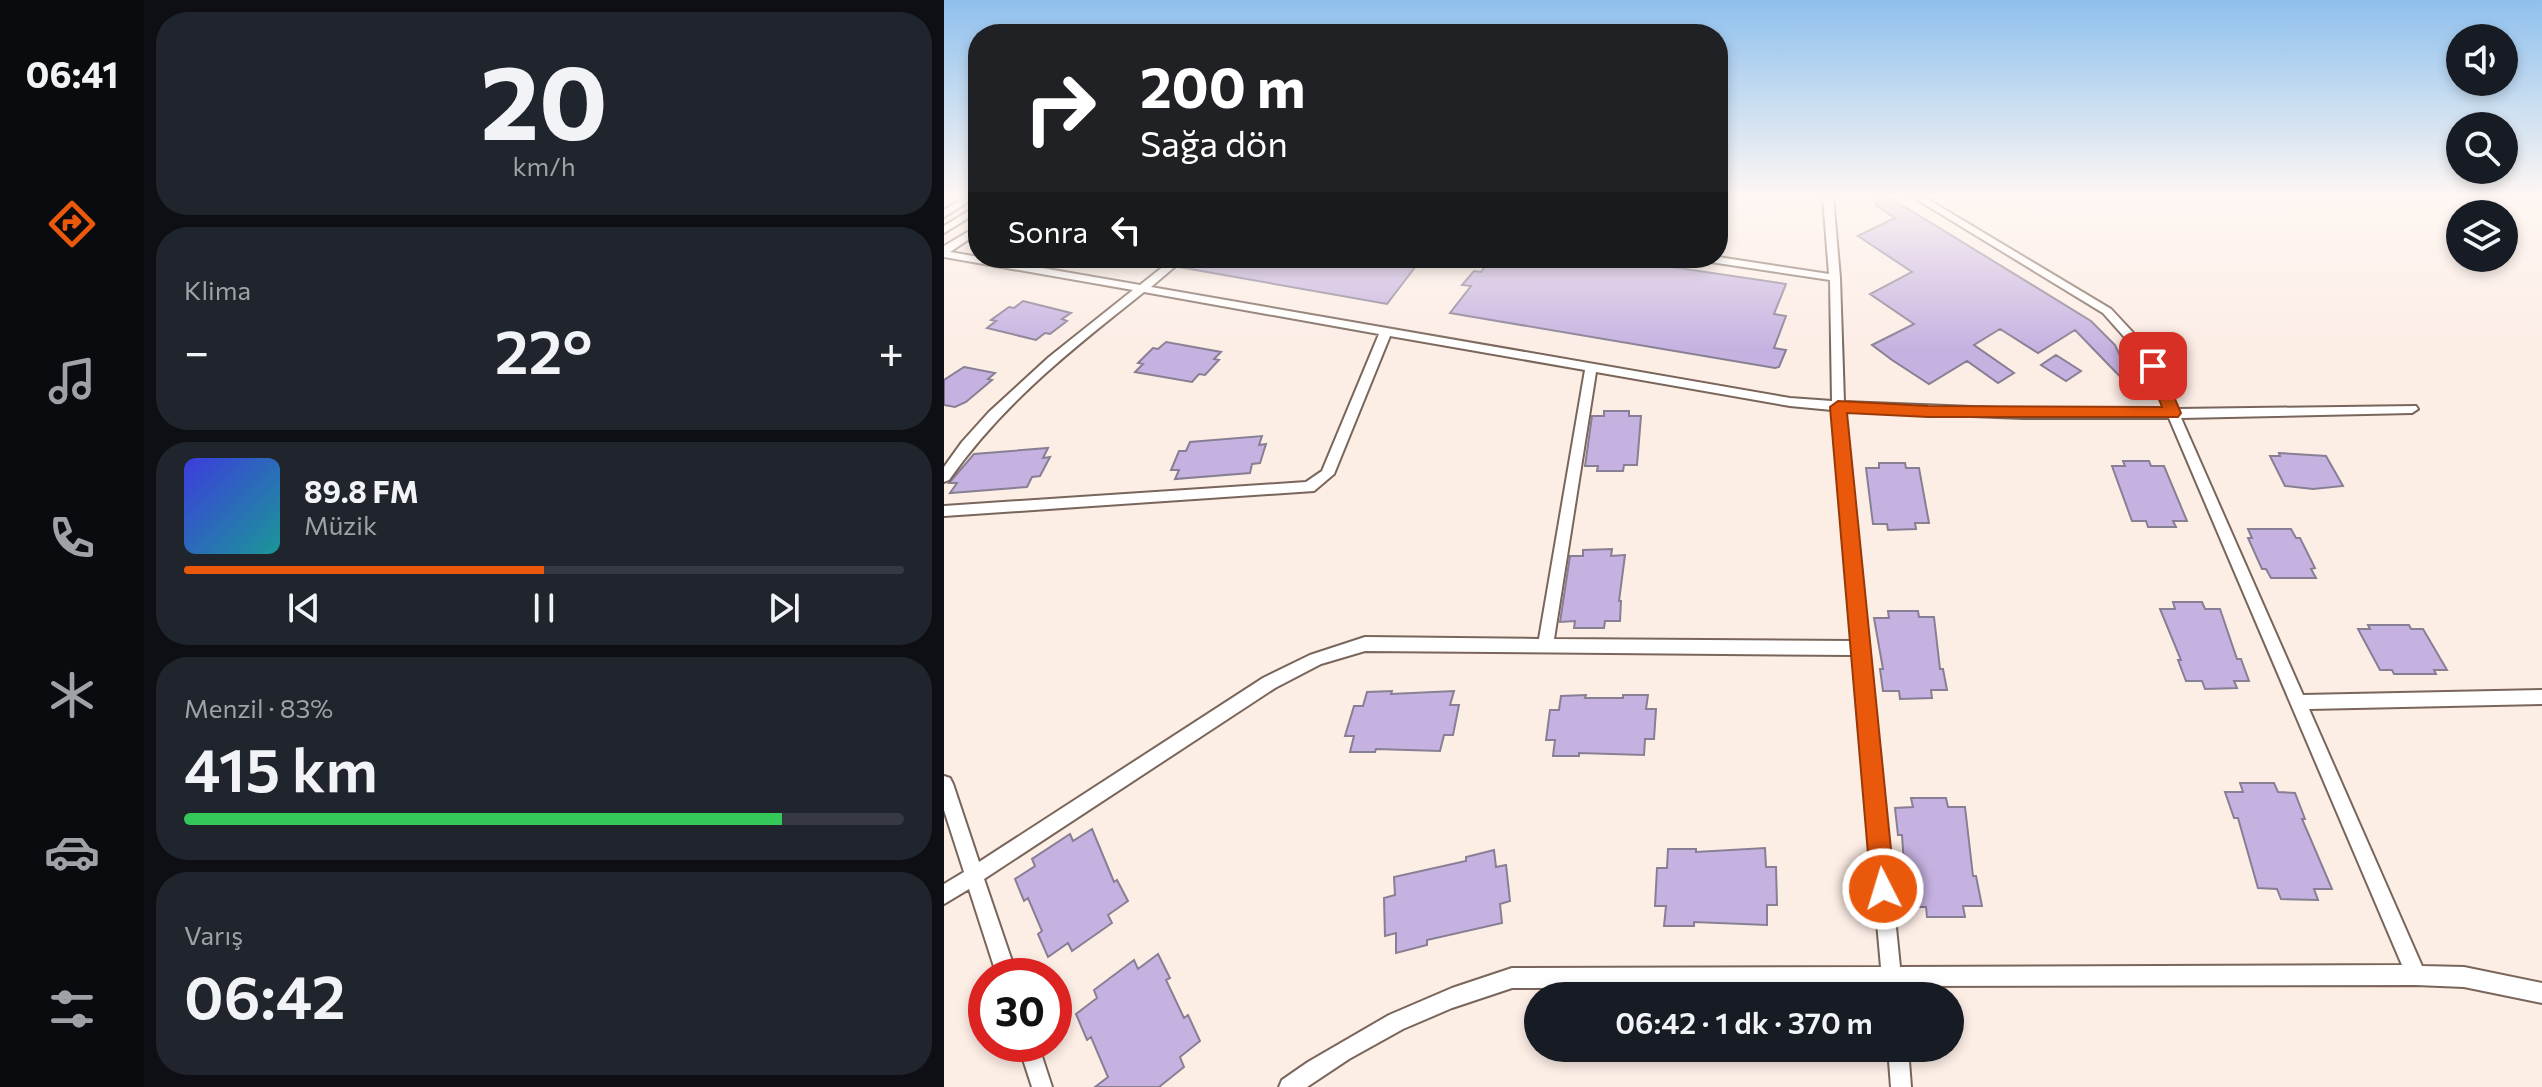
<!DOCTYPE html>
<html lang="tr">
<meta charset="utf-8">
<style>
:root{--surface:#171b24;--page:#20242c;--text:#f1f3f6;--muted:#9ea1a6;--line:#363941;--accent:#ea580c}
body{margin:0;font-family:Commissioner,sans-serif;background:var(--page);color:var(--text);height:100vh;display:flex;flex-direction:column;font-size:30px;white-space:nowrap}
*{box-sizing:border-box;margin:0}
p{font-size:26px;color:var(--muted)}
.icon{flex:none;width:44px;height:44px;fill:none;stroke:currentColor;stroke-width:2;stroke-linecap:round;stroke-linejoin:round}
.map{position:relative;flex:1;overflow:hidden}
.side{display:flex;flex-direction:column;gap:12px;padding:12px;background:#0d0f14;width:800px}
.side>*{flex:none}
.banner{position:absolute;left:24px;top:24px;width:760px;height:244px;border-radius:32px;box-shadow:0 4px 12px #0003;background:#202124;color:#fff;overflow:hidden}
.tools{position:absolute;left:1502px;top:24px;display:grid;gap:16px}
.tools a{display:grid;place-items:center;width:72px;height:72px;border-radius:50%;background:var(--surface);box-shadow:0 4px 12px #0003;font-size:40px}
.speed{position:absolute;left:24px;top:958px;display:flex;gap:16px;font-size:40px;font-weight:700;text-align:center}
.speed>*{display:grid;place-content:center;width:104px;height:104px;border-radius:50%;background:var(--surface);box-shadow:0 4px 12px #0003;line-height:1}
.speed .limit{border:12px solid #d22;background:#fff;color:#111}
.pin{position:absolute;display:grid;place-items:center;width:68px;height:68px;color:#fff;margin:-34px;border-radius:16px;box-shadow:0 4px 12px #0006}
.me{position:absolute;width:88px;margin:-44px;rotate:355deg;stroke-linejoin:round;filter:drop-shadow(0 0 6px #0008)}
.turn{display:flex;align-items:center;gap:28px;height:168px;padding:0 40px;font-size:36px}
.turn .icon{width:104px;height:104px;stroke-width:2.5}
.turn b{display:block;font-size:56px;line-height:68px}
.then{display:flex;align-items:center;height:76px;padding:0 40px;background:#0003;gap:16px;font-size:30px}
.big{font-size:60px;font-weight:600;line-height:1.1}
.side .widget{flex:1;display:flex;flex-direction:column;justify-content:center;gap:12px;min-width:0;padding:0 28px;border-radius:32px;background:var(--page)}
.side .dial{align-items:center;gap:0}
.dial b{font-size:104px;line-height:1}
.song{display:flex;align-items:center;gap:24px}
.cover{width:96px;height:96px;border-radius:12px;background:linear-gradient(135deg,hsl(240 70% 55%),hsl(180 70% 35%))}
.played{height:8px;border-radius:4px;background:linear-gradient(90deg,var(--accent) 50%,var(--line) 50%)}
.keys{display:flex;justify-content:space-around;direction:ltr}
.heat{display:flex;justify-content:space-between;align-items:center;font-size:44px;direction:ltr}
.charge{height:12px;border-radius:6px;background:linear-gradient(90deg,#34c759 83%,var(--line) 0)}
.trip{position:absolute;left:580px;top:982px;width:440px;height:80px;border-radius:40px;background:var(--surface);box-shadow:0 4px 12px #0003;font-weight:600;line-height:80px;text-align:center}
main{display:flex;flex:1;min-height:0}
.menu{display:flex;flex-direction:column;width:144px;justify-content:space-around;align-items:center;background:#090b0e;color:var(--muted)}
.menu .icon{width:56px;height:56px}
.menu .on{color:var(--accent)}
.menu b{font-size:36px;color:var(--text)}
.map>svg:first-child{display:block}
</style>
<main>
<nav class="menu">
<b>06:41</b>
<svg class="icon on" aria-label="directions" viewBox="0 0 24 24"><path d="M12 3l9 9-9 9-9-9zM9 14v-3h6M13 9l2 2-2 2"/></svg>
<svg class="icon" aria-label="music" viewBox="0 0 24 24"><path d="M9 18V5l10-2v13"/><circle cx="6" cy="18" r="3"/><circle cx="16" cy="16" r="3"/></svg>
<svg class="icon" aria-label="phone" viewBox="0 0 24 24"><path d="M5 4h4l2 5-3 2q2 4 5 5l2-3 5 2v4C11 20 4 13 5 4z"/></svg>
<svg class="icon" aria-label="climate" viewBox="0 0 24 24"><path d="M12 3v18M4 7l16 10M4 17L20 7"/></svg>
<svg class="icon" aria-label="car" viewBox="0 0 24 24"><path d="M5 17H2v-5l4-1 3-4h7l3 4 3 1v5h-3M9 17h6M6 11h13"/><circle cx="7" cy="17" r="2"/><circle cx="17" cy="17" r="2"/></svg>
<svg class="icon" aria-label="filters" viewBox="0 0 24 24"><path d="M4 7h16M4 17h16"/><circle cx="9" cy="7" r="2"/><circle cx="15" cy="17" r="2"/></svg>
</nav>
<section class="side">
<div class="widget dial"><b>20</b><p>km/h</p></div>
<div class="widget"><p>Klima</p>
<div class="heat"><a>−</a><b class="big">22°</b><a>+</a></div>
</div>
<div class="widget">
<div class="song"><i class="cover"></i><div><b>89.8 FM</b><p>Müzik</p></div></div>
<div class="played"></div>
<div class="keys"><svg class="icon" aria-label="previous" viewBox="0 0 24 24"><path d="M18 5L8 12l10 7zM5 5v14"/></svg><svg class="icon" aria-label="pause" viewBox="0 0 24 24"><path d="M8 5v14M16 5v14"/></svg><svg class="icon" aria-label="next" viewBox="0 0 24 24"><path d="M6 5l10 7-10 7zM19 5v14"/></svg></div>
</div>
<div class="widget"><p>Menzil · 83%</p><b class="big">415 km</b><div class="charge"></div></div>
<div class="widget"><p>Varış</p><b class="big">06:42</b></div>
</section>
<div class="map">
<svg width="1598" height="1087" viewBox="0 0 1598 1087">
<rect width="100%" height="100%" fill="#fcede5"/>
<path fill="#c6b2e1" stroke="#877f93" stroke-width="2" d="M 936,197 L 943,197 L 971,213 L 1147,321 L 1171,345 L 1192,389 L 1190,391 L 1131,330 L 1094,353 L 1056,329 L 1030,345 L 1070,373 L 1054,383 L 1023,361 L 985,384 L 948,360 L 928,345 L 970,324 L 926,294 L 968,272 L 914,236 L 951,218 L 931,205 Z
M 244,258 L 478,258 L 443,304 L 235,267 Z
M 547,258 L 667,258 L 842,284 L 830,314 L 842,316 L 830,348 L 842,350 L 835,367 L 831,368 L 506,313 L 527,286 L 518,285 L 530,271 L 537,272 Z
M 79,301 L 127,313 L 118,319 L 123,321 L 106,334 L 101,333 L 92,340 L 43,328 L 52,321 L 47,320 L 65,307 L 70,308 Z
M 222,342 L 277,352 L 270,359 L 275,360 L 261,375 L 255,374 L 248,382 L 191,372 L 199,364 L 194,363 L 209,348 L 214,349 Z
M 1112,355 L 1137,371 L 1122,381 L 1097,365 Z
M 20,367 L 51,373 L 44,379 L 48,380 L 22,402 L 11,407 L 0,405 L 0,380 Z
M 660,411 L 685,411 L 685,416 L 697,416 L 693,465 L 680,465 L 679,471 L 653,471 L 654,466 L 641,466 L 648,416 L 660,416 Z
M 318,436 L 315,445 L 322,444 L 316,463 L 308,464 L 306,473 L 231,479 L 235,470 L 227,470 L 235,451 L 242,451 L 246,442 Z
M 104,448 L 99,458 L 106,457 L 96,476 L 88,477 L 83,487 L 6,493 L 13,483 L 5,483 L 30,454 Z
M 1335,453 L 1382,456 L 1399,486 L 1369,489 L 1341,486 L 1326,456 L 1336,456 Z
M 1179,461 L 1205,461 L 1207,466 L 1220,466 L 1243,521 L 1229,521 L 1232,527 L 1204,527 L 1202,521 L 1188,521 L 1168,466 L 1181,466 Z
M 935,463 L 961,463 L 962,468 L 975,468 L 985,523 L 971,523 L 972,529 L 944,530 L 943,524 L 929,524 L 922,468 L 935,468 Z
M 1304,529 L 1347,529 L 1352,538 L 1356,538 L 1371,568 L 1367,569 L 1372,578 L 1327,578 L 1322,569 L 1318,569 L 1304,538 L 1308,538 Z
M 668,549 L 667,556 L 681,555 L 675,601 L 677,601 L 676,621 L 661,621 L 660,628 L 630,628 L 631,621 L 616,622 L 626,556 L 639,556 L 639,550 Z
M 1229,602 L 1258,602 L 1261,609 L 1276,609 L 1293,659 L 1297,659 L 1305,681 L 1290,681 L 1293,688 L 1261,689 L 1258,681 L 1242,681 L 1234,660 L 1237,660 L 1216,609 L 1231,609 Z
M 944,611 L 974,611 L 975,617 L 990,617 L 996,669 L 999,669 L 1003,690 L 987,690 L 988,698 L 956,699 L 955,691 L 939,691 L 936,669 L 939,669 L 930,618 L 945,618 Z
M 1424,625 L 1465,625 L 1467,629 L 1479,629 L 1503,670 L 1490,670 L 1492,674 L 1450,674 L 1448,670 L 1436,670 L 1414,629 L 1426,629 Z
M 448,691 L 447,694 L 510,691 L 506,705 L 515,705 L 509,735 L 500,735 L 496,751 L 432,749 L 431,752 L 406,752 L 410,736 L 401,736 L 410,706 L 419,706 L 423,692 Z
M 642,695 L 641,698 L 679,698 L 679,695 L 704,695 L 702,709 L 712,709 L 710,739 L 701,739 L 700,755 L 635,753 L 635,756 L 609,756 L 611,740 L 602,740 L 606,710 L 615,710 L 617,696 Z
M 1296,783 L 1330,783 L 1334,792 L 1351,793 L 1361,819 L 1358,819 L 1388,889 L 1370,889 L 1374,900 L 1337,899 L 1333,889 L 1314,888 L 1294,818 L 1290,818 L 1281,792 L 1299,792 Z
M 967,798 L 1002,798 L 1004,807 L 1021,807 L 1029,876 L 1032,876 L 1038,906 L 1019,906 L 1021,917 L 983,917 L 982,907 L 963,907 L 958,835 L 954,835 L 951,808 L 969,807 Z
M 148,829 L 170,882 L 173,880 L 184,901 L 164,915 L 168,923 L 128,951 L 124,943 L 104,957 L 94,934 L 98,931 L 84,898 L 80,901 L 71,879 L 91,866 L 88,859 L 126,834 L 129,841 Z
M 821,848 L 822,867 L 832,867 L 833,905 L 823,905 L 823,925 L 750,922 L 750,926 L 720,926 L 722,906 L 711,906 L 713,868 L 723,868 L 724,849 L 752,849 L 752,852 Z
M 550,850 L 552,867 L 562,865 L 566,901 L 556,904 L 558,923 L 483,940 L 483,945 L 452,953 L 452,933 L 441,936 L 440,898 L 451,895 L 450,877 L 522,861 L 522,857 Z
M 214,954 L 226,978 L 222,980 L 240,1018 L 244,1015 L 256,1041 L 236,1057 L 240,1067 L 215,1087 L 151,1087 L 164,1077 L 147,1037 L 143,1040 L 132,1014 L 153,998 L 150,990 L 190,960 L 194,969 Z"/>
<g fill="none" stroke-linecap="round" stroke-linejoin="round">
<defs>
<path id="minor" d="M 21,197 L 32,197 L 0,217 L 0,210 Z
M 879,197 L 889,197 L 896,278 L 900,402 L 1079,409 L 1221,409 L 1199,358 L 1159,313 L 969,197 L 980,197 L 1167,309 L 1208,353 L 1233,409 L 1472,406 L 1474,409 L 1468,413 L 1237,418 L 1359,695 L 1598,690 L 1598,704 L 1365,709 L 1478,966 L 1520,967 L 1598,983 L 1598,1003 L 1520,987 L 1472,985 L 958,986 L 959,996 L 939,996 L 938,987 L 568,988 L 508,1008 L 459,1029 L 405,1059 L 363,1087 L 335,1087 L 338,1080 L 364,1062 L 445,1015 L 508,988 L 568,968 L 937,967 L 909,655 L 421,651 L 377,664 L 331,688 L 40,879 L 73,976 L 53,976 L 25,889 L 0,904 L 0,884 L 20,872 L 0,810 L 0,776 L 6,778 L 9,784 L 35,862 L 319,678 L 366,655 L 421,637 L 595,639 L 641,370 L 446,336 L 390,474 L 370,491 L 0,516 L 0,506 L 362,482 L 378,471 L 435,334 L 200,292 C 127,350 59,403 5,480 L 0,482 L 0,467 L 18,442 L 45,412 L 105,357 L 189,290 L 0,257 L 0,246 L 34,226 L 34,233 L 6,252 L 196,285 L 230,258 L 241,258 L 207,287 L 846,398 L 888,401 L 886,280 L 760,261 L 755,258 L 774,257 L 885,274 ZM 652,372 L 846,406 L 888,410 L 908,641 L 610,639 ZM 900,411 L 1079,418 L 1225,418 L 1458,965 L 956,967 Z
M 34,205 L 34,212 L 0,233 L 0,226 Z
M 74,1044 L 94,1044 L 108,1087 L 88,1087 Z
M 944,1048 L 964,1048 L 967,1087 L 947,1087 Z"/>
</defs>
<use href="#minor" stroke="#7a655a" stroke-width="4"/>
<use href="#minor" fill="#fff" fill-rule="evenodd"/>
</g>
<linearGradient id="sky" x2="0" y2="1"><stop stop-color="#8ec0ee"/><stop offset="0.56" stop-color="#fef7f3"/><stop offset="1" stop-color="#fef7f3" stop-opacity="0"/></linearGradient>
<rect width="1598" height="349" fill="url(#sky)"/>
<path fill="#ea580c" stroke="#983908" stroke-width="2" d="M 1209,361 L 1217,366 L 1237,413 L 1234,417 L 984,417 L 903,413 L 951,889 L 947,897 L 939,901 L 930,897 L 927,889 L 886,407 L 894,401 L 984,406 L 1218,407 L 1202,366 Z"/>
</svg>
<div class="tools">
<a><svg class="icon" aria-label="sound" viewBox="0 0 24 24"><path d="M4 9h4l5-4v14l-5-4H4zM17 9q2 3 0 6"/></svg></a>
<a><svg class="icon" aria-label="search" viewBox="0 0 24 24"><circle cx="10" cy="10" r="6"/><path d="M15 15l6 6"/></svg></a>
<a><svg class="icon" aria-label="layers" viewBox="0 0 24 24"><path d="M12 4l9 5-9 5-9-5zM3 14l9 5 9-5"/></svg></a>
</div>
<div class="speed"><div class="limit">30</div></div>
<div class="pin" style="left:1209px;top:366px;background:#d93025"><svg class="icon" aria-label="arrive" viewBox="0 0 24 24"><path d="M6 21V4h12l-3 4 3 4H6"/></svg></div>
<svg class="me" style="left:939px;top:889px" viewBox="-20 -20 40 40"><circle r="17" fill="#ea580c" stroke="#fff" stroke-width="3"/><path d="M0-11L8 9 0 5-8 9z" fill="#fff"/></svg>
<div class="trip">06:42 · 1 dk · 370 m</div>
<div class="banner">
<div class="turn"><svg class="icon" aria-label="right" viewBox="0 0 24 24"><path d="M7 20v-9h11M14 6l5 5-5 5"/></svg><div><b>200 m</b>Sağa dön</div></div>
<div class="then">Sonra<svg class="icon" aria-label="left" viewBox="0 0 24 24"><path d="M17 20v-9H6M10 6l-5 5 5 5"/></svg></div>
</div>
</div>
</main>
